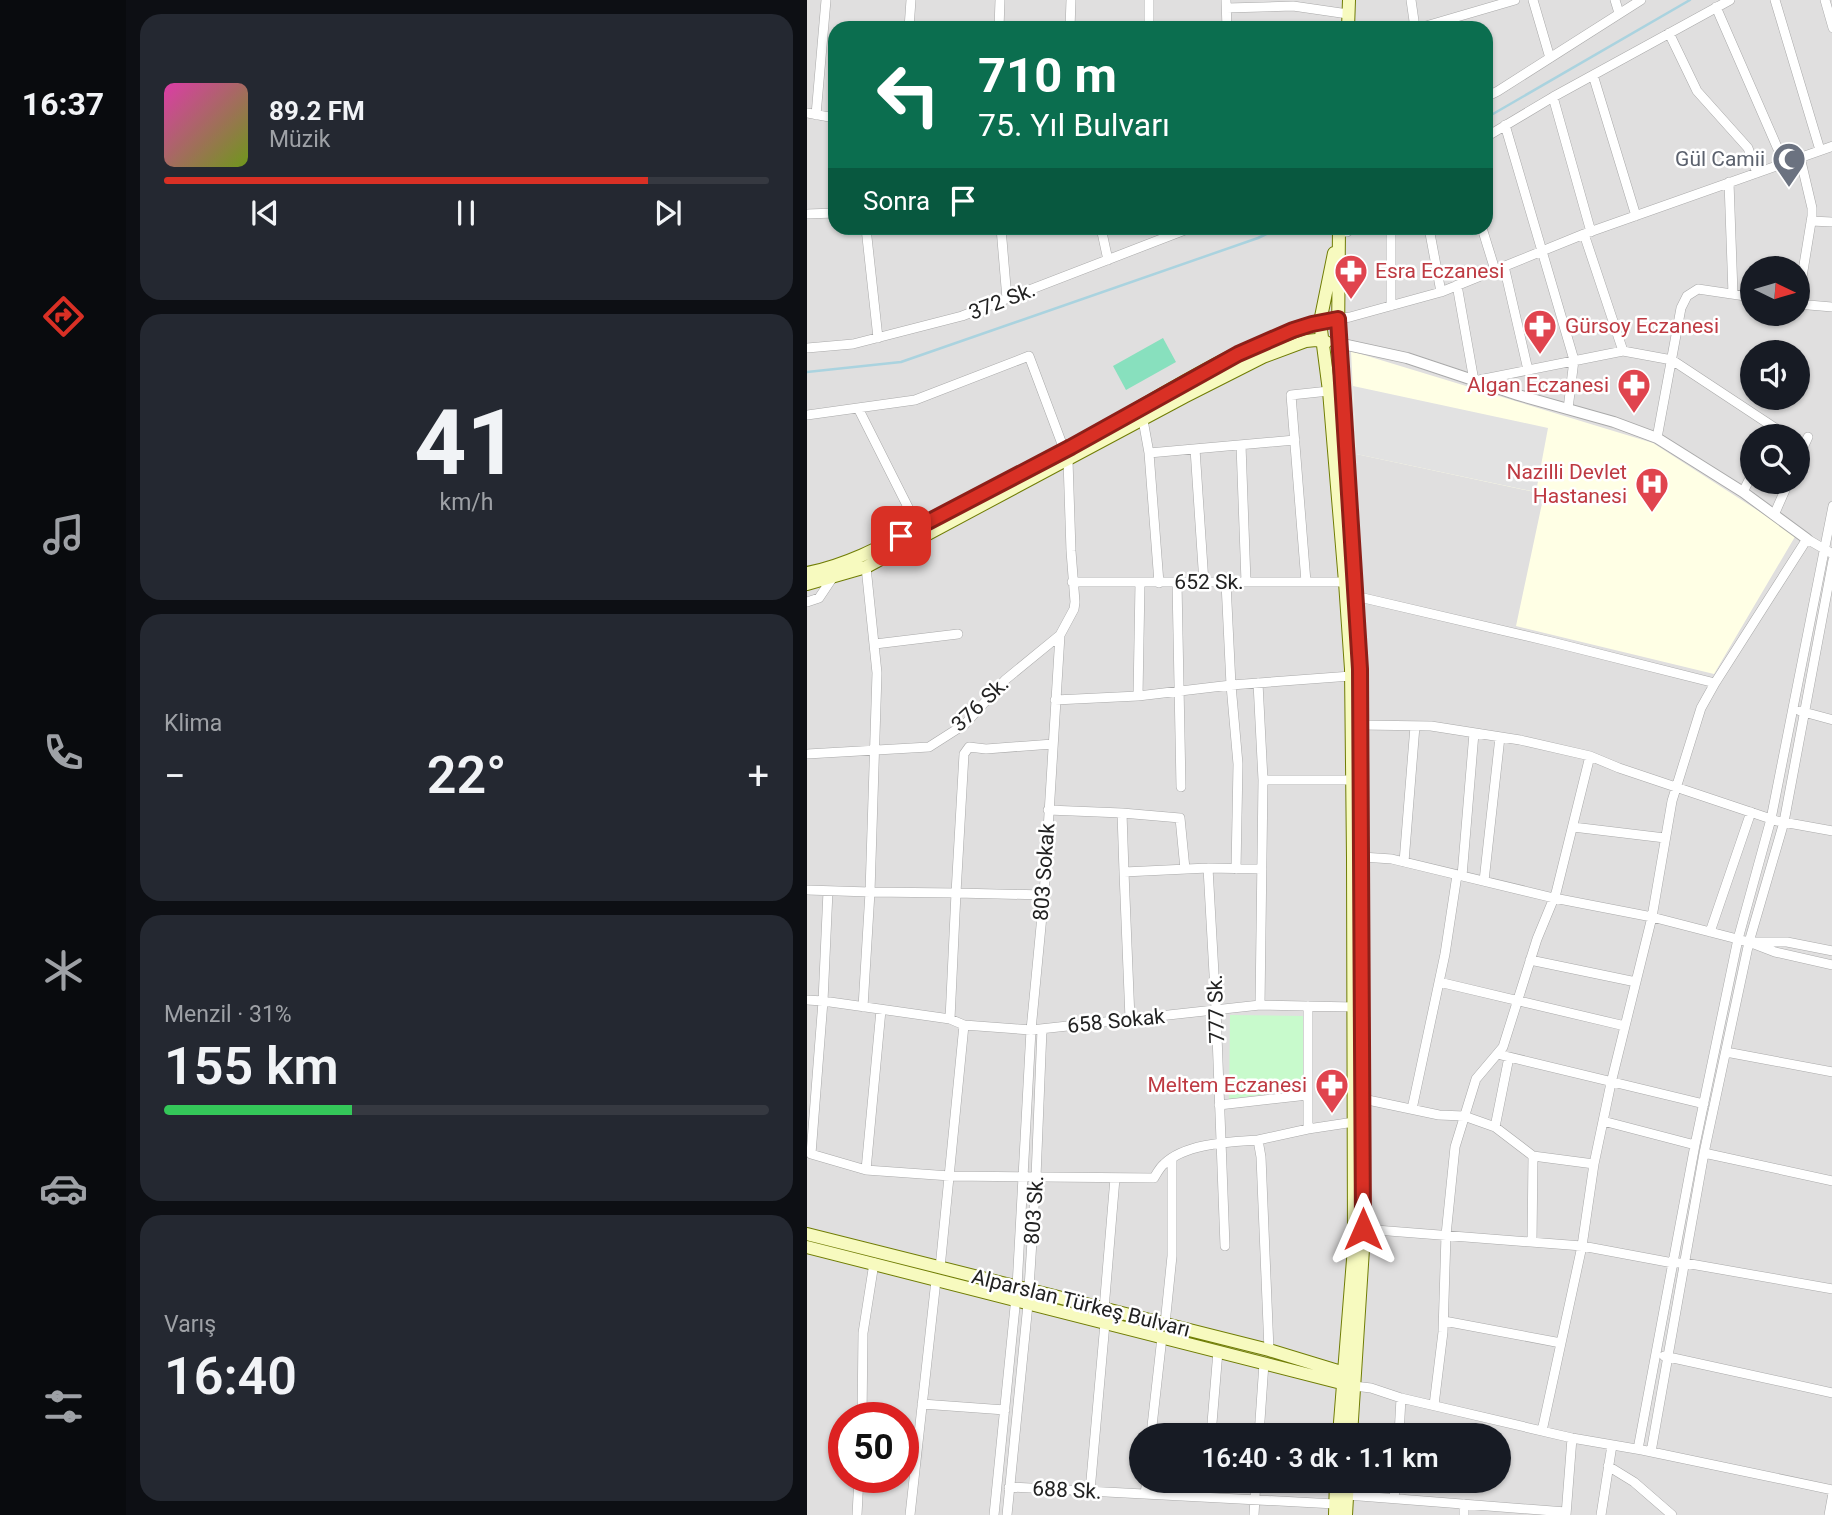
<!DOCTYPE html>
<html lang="tr">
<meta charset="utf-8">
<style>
:root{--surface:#171b24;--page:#242831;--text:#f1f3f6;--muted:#9ea1a6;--line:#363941;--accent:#d93025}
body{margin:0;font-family:Roboto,sans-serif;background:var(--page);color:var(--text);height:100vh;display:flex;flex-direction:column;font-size:26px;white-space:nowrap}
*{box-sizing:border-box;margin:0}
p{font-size:23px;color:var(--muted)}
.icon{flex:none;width:38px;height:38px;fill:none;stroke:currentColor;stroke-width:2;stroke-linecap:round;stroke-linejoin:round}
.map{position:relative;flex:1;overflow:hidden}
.drawer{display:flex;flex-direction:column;gap:14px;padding:14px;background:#0d0f14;width:681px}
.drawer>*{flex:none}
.banner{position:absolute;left:21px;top:21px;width:665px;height:214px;border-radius:21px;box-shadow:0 2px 5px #0004;background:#0b6e4f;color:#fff;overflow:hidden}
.needle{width:46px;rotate:95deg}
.buttons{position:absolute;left:933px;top:256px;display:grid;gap:14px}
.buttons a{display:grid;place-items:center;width:70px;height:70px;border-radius:50%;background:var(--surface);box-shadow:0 2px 5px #0004;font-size:35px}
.speed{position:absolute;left:21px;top:1402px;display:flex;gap:14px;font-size:35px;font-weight:700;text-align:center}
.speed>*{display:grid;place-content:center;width:91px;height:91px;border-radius:50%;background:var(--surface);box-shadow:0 2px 5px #0004;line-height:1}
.speed .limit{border:10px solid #d22;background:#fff;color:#111}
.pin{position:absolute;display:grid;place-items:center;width:60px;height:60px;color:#fff;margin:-30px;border-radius:14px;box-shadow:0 4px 10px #0006}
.me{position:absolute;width:77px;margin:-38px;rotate:0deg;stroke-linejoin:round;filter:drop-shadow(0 0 5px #0008)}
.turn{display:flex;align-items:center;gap:24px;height:147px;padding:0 35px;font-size:32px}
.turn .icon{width:91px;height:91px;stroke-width:2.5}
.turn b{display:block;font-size:49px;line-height:60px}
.then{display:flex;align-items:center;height:66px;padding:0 35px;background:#0003;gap:14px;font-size:26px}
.big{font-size:52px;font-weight:600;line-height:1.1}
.drawer .widget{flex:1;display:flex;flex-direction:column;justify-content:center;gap:10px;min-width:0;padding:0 24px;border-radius:21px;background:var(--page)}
.drawer .dial{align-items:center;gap:0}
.dial b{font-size:91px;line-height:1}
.song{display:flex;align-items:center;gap:21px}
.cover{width:84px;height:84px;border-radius:10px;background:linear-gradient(135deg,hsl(320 70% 55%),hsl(80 70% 35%))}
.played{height:7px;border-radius:4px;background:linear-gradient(90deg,var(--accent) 80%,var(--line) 80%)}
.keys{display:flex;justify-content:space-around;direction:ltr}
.heat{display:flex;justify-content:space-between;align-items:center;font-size:38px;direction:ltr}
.charge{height:10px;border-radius:5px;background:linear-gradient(90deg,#34c759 31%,var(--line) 0)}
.trip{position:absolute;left:322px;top:1423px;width:382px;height:70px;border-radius:35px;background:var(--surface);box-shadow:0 2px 5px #0004;font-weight:600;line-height:70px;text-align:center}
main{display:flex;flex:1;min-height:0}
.dock{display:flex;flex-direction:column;width:126px;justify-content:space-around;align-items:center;background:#090b0e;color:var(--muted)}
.dock .icon{width:49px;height:49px}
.dock .current{color:var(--accent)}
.dock b{font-size:32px;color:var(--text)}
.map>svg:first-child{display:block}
</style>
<main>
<nav class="dock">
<b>16:37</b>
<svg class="icon current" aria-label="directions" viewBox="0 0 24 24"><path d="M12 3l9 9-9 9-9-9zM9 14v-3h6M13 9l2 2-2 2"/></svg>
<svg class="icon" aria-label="music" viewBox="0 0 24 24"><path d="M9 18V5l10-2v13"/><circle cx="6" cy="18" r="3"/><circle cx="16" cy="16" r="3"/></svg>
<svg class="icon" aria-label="phone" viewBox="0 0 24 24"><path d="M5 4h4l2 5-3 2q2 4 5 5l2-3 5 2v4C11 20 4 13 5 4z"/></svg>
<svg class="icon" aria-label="climate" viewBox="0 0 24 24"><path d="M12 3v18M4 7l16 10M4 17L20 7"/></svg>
<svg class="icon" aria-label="car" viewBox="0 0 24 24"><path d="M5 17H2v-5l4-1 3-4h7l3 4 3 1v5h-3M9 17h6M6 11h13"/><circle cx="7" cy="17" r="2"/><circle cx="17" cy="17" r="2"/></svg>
<svg class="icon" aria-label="filters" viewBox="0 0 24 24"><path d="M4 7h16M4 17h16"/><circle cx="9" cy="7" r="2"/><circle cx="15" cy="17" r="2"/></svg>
</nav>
<section class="drawer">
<div class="widget">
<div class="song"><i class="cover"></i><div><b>89.2 FM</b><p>Müzik</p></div></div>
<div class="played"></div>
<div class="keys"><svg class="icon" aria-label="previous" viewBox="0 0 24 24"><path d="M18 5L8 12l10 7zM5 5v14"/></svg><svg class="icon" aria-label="pause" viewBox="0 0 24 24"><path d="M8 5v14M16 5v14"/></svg><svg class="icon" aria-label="next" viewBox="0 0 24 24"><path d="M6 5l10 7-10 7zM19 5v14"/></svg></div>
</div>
<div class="widget dial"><b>41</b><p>km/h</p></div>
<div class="widget"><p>Klima</p>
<div class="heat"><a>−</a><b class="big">22°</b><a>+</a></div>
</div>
<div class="widget"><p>Menzil · 31%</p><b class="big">155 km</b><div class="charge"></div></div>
<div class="widget"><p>Varış</p><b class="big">16:40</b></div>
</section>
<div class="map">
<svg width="1026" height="1515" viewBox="0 0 1026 1515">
<rect width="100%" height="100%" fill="#f2efe9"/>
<path fill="#e0dfdf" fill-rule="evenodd" d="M 0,0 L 1025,0 L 1025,1515 L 0,1515 ZM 28,28 L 679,28 L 679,228 L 28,228 ZM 945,268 L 990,268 L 990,313 L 945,313 ZM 945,352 L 990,352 L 990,397 L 945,397 ZM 945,436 L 990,436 L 990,481 L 945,481 ZM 37,1418 L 96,1418 L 96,1477 L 37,1477 ZM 334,1435 L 691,1435 L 691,1480 L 334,1480 Z"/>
<path fill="#ffffe5" d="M 544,351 L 846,443 L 989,535 L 907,674 L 709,626 L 737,494 L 549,454 Z"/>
<path fill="#c8facc" d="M 423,1015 L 496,1016 L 496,1089 L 422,1099 Z"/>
<path fill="#88e0be" d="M 356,338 L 369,362 L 319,390 L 306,366 Z"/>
<path fill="#e2e2e2" d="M 546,386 L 741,428 L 729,492 L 549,454 Z"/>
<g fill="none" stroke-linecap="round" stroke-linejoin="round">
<path stroke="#aad3df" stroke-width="2.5" d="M 679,118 L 883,0
M 0,372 L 94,362 L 451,238 L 472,228"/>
<defs>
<path id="minor" d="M 342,0 L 342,28
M 419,0 L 420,28
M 604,0 L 608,28
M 726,0 L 743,58
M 808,0 L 812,13
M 968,0 L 1013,150
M 1018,0 L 1026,28
M 909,7 L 977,163
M 420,8 L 486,6 L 541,14
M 102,28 L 104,0
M 192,28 L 193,0
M 263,28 L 264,0
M 612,28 L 708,0
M 862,33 L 890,91 L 941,148 L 950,173
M 786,75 L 829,216
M 679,97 L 691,91 L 834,0
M 746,97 L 784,232
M 0,113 L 28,118
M 9,115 L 19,0
M 698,125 L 767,360 L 761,409
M 679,137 L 746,97 L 923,0
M 993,157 L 1005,208 L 1005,216 L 994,283 L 993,304
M 922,182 L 926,294
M 0,214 L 28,213
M 1004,221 L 1026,222
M 59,228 L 71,338
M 194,228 L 200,299
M 294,228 L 301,260
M 584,228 L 584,306
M 622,228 L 634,292
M 675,228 L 688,270
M 532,232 L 540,232 L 545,228
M 777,234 L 816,351
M 697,266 L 721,370
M 650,285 L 667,381 L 816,351 L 865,360 L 968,428 L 964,436
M 990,304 L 1026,307
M 531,319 L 543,317 L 634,292 L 777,234 L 1026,146
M 0,348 L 46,344 L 155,316 L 383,228
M 51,408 L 111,527
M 0,415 L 108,400 L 222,356 L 261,460 L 264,551 L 268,602 L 267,609 L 253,635 L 237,895 L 224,1030 L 210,1287 L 187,1515
M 336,420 L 342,453 L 488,440
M 850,438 L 874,308 L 880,296 L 891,289 L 945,297
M 434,445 L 439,582
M 388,449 L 397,583
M 342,453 L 352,583
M 990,461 L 1001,437
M 936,492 L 945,474
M 967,515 L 982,481
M 59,567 L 70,673 L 63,892 L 149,893 L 157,754 L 162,747 L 179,749 L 246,744
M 265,582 L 538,582
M 499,582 L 484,395 L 522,391
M 370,583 L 374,787
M 419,583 L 424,685 L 431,764 L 429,869
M 548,596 L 745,642 L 908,683
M 0,602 L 12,598 L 26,577
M 68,644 L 151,634
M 451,683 L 456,780 L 545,780
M 331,696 L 333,583
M 248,700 L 331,696 L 424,685 L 544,676
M 993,711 L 1026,720
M 554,725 L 624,726 L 713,740 L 783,756 L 812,768 L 970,821 L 1026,831
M 0,754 L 122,747 L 158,724 L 198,680 L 253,635
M 241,810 L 315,813
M 766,827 L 858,838
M 555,857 L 585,859 L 747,898 L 845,917 L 942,942 L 968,952 L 1026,965
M 597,862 L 608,726
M 317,872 L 315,813 L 373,818 L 378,869
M 655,876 L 667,733
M 677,881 L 693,737
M 0,890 L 63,892 L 56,1007
M 903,932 L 944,812
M 948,942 L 980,942 L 1026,951
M 723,960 L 829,982
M 632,982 L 818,1026
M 0,1000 L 16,1001 L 21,891
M 453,1005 L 456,780
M 143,1019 L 149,893 L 237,895
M 323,1019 L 317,872 L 401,868
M 919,1052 L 1026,1072
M 690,1054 L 897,1104
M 556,1099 L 632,1115 L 657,1116 L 688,1127 L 726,1156 L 725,1241
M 412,1105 L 501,1095
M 605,1109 L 638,954 L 650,875
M 796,1121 L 888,1145
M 688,1127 L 702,1057
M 501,1129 L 501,1006
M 451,1140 L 501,1129 L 547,1122
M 897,1153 L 1026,1181
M 726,1156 L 787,1164
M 59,1170 L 74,1010
M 556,1229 L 775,1246 L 866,1263 L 878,1263 L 1026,1289
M 418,1246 L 409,1009 L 401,868 L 455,869
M 133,1268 L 157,1025
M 297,1309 L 308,1178
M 637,1321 L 754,1343
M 358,1324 L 365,1256 L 365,1159
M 462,1350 L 454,1157 L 451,1140 C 423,1142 379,1143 357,1164 C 353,1167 350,1173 347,1178 L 143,1176 L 59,1170 L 4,1154 L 16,1001 L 143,1019 L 157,1025 L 224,1030 L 453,1005 L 547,1007
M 857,1356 L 1026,1393
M 547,1386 L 564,1388 L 594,1398 L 765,1438 L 835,1450 L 1026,1490
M 115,1404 L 198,1410
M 627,1405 L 636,1332 L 639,1235 L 648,1147 L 669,1079 L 696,1047 L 730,939 L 749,893 L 783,756
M 55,1418 L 56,1333 L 67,1263
M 735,1431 L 775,1246 L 787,1164 L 804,1083 L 845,917 L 865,801 L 894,708 L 908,683 L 1000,539 L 1026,554
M 344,1435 L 355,1337
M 404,1435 L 411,1351
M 452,1435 L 457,1363
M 592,1435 L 594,1398
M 831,1449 L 888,1145 L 931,939 L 964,819 L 1026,506
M 844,1452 L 897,1153 L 942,942 L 977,822 L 1026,560
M 801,1466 L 827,1482 L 865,1515
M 202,1487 L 528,1504
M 283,1491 L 298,1323
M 338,1494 L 340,1480
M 540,1495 L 759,1512
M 398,1497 L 399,1480
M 587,1498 L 589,1480
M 50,1515 L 52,1477
M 103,1515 L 129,1280
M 200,1515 L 221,1304 L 229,1177 L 235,1029
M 447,1515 L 449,1480
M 657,1515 L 657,1504
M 759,1515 L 765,1438
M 794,1515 L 805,1445
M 1022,1515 L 1026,1493"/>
<path id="tertiary" d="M 531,343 L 600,358 L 711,395 L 807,422 L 850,438 L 936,492 L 1000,539"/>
<path id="secondary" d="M 541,28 L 542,0
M 532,228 L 531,343 L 553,669 L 555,857 L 556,1249 L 544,1435
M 527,253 L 513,322 L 522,391 L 538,582 L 544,669 L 546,857 L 547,1247 L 532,1435
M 0,573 C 46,564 86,540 127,519 C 190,486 253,453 314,418 C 375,383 452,334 521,321
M 0,584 L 59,567 L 377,397 L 456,357 L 499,341 L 509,340 L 519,342
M 0,1234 L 462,1350 L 544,1375
M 0,1247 L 542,1385
M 528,1515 L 529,1480
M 539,1515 L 541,1480"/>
</defs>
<use href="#minor" stroke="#a9a9a9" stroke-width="10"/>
<use href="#tertiary" stroke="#a9a9a9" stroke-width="12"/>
<use href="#secondary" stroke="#707d05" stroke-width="14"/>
<use href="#minor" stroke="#fff" stroke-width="9"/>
<use href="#tertiary" stroke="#fff" stroke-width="10"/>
<use href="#secondary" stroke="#f7fabf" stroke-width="12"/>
</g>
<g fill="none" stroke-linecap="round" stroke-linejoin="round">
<defs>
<path id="route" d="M 94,536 L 264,447 L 431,354 L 486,330 L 505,324 L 531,319 L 553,669 L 556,1229"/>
</defs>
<use href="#route" stroke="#8d1f18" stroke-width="18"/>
<use href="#route" stroke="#d93025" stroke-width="12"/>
</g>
<defs>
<symbol id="mosque-pin" viewBox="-11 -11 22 30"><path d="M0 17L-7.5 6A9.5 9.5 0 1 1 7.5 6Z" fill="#6b7280" stroke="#fff"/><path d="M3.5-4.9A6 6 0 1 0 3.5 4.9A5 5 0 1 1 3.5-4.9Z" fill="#fff"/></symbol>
<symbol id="pharmacy-pin" viewBox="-11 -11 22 30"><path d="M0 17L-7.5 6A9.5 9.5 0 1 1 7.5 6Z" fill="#e0444e" stroke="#fff"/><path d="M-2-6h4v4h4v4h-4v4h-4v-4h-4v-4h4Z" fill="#fff"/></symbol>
<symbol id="hospital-pin" viewBox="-11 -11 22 30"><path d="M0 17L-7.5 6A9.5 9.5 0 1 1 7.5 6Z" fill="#e0444e" stroke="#fff"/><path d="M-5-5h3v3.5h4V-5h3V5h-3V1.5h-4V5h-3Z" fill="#fff"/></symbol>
</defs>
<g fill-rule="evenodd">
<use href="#mosque-pin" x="963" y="140" width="38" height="52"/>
<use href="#pharmacy-pin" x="525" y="252" width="38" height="52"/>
<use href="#pharmacy-pin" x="714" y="307" width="38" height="52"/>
<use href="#pharmacy-pin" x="808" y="366" width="38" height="52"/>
<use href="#hospital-pin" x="826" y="465" width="38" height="52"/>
<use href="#pharmacy-pin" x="506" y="1066" width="38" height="52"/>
</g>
<g text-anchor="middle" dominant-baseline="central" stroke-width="5" stroke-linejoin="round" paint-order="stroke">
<g font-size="21" fill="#5b616d" stroke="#fff" text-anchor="end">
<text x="958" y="159">Gül Camii</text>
</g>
<g font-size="21" fill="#be3a42" stroke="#fff" text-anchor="end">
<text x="568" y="271" text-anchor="start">Esra Eczanesi</text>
<text x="758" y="326" text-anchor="start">Gürsoy Eczanesi</text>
<text x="802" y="385">Algan Eczanesi</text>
<text x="820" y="472">Nazilli Devlet<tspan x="820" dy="24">Hastanesi</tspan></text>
<text x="500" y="1085">Meltem Eczanesi</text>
</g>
<g font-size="21" fill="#222" stroke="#fff">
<text transform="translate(195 301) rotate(-21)">372 Sk.</text>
<text x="402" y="582">652 Sk.</text>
<text transform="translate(173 704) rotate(-43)">376 Sk.</text>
<text transform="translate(237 872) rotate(-86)">803 Sokak</text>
<text transform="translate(409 1009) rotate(-92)">777 Sk.</text>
<text transform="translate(309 1021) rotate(-6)">658 Sokak</text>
<text transform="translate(227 1210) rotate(-86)">803 Sk.</text>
<text transform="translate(274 1303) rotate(14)">Alparslan Türkeş Bulvarı</text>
<text transform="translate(260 1490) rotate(3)">688 Sk.</text>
</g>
</g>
</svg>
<div class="buttons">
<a><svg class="needle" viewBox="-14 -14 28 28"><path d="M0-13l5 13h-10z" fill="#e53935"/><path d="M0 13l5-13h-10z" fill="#9ea1a6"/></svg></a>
<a><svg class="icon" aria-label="sound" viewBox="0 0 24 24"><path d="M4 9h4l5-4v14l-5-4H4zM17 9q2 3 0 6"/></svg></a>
<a><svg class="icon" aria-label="search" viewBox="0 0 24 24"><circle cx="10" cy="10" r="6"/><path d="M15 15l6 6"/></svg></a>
</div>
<div class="speed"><div class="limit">50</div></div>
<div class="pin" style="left:94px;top:536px;background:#d93025"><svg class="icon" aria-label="arrive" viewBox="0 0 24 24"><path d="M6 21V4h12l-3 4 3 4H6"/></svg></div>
<svg class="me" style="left:556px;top:1229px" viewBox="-20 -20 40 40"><path d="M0-17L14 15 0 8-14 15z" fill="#d93025" stroke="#fff" stroke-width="4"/></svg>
<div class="trip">16:40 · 3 dk · 1.1 km</div>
<div class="banner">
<div class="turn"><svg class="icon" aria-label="left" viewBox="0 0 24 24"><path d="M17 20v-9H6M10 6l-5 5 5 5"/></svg><div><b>710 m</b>75. Yıl Bulvarı</div></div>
<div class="then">Sonra<svg class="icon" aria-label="arrive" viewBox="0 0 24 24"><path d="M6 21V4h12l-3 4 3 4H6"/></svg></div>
</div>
</div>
</main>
